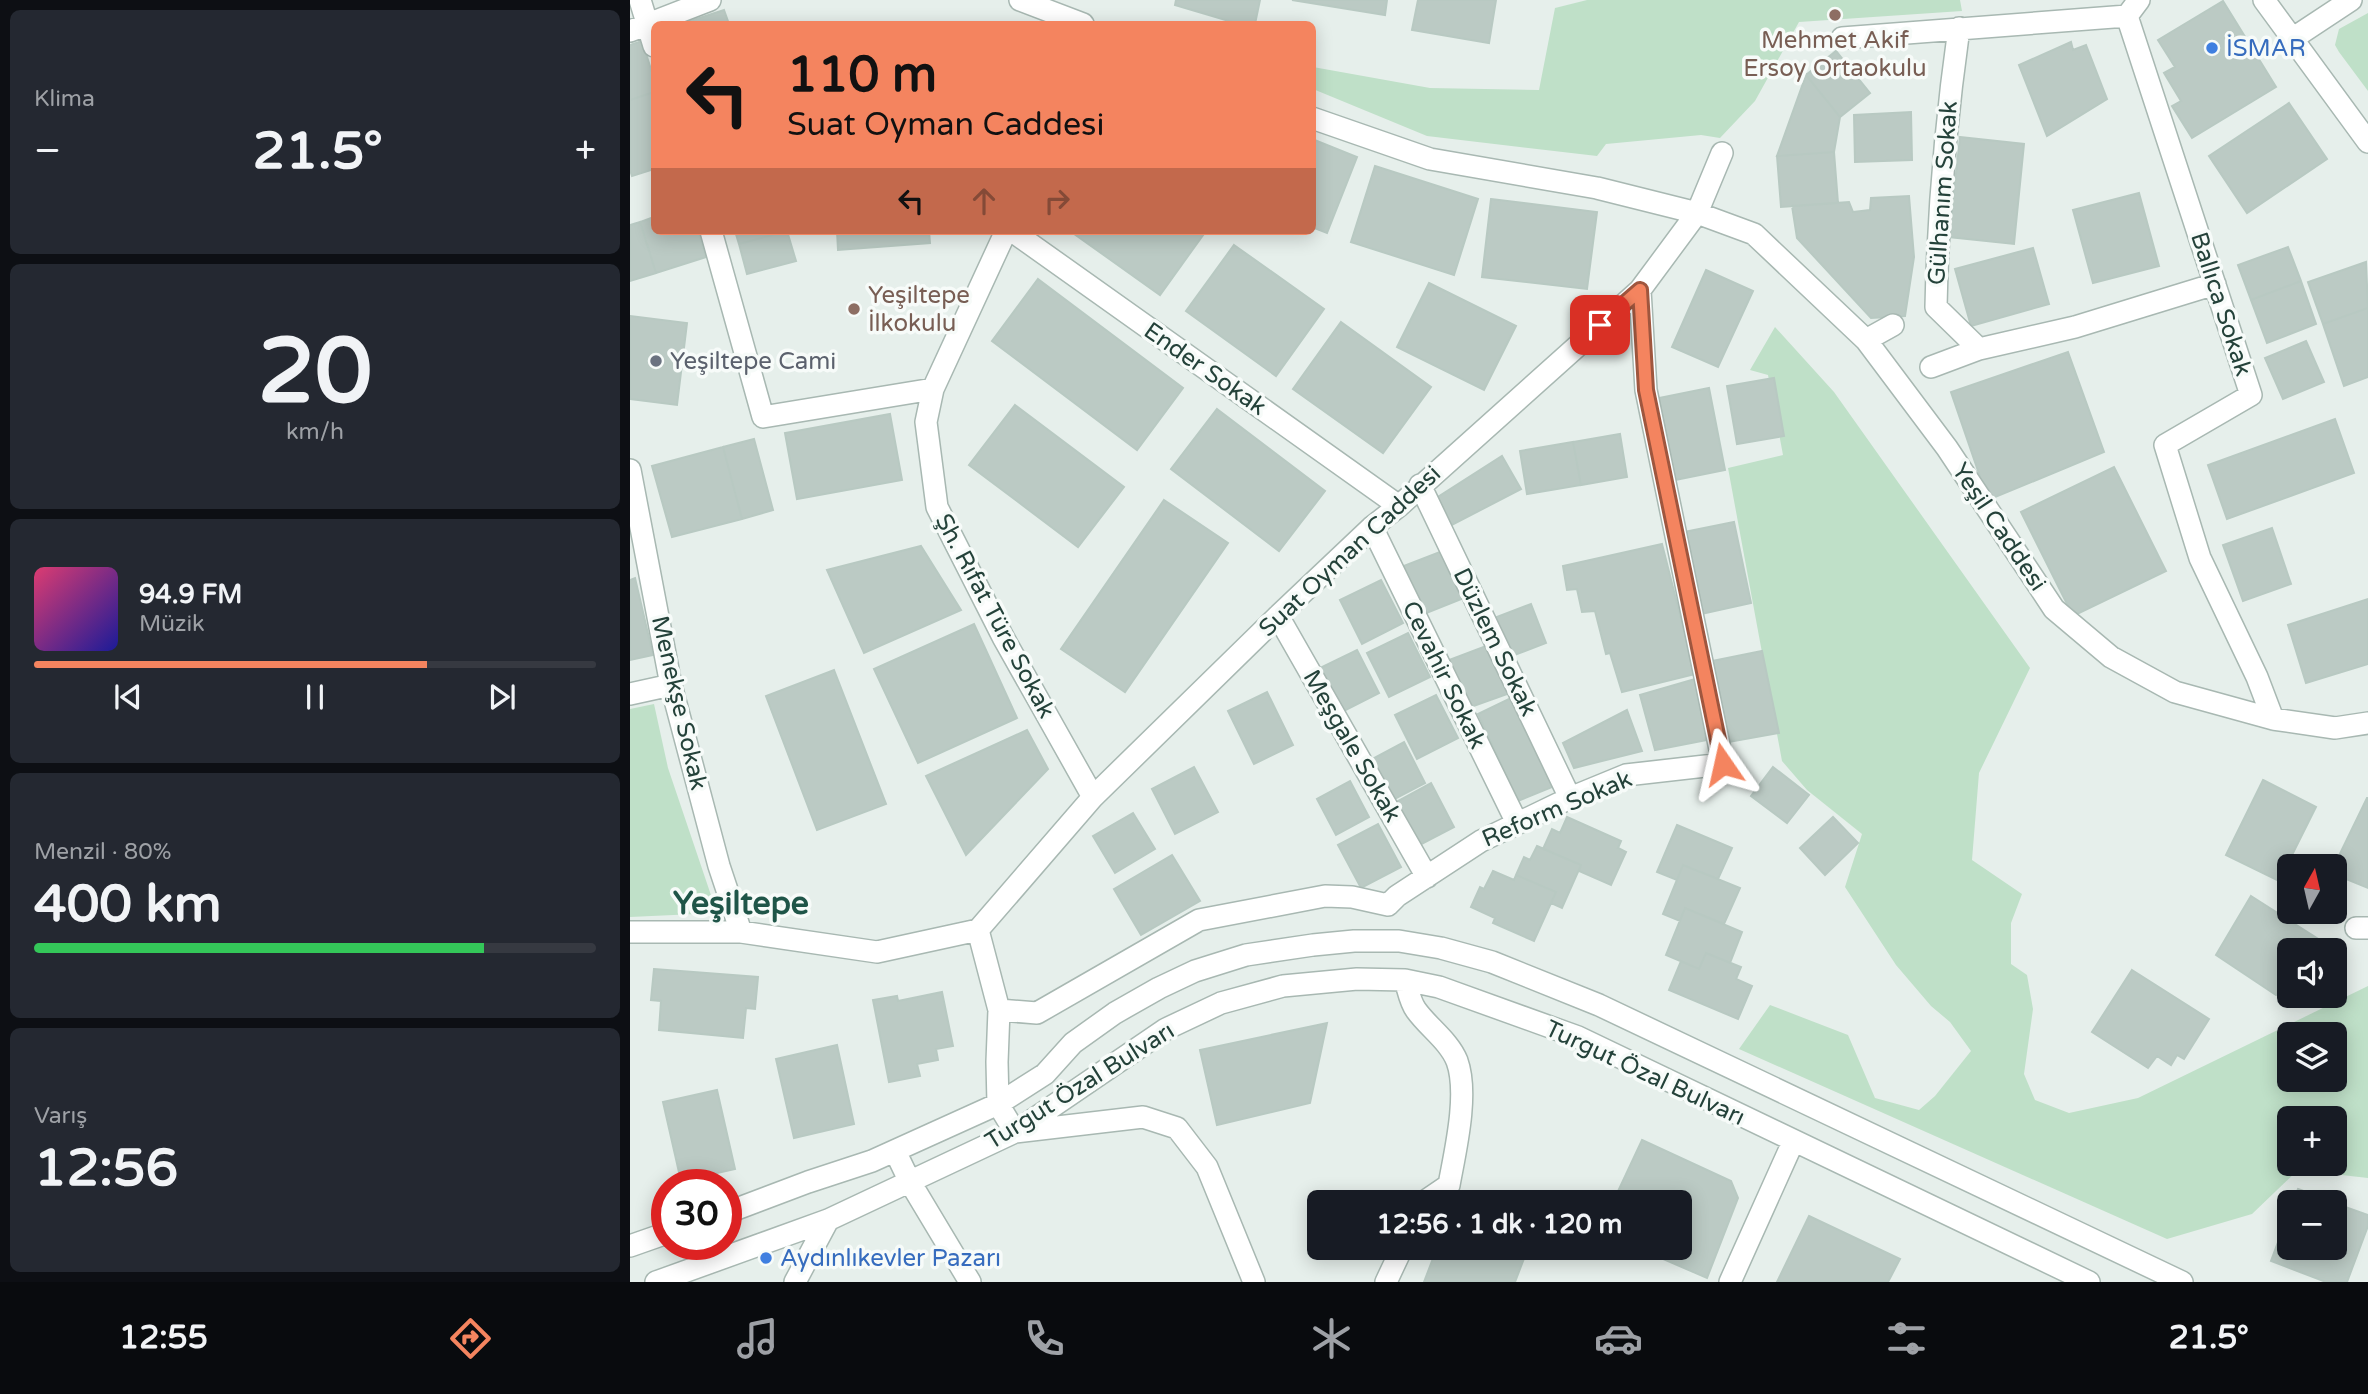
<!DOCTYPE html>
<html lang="tr">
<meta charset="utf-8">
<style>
:root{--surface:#171b24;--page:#242831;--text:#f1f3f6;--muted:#9ea1a6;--line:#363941;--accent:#f4845f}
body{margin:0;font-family:"Varela Round",sans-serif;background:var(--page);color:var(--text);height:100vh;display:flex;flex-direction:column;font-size:26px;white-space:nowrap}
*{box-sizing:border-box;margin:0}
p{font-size:23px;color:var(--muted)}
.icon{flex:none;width:38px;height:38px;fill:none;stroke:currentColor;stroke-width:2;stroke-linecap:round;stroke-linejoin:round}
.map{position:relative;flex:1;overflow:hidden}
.details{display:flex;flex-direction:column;gap:10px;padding:10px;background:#0d0f14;width:630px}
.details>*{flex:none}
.hud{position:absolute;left:21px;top:21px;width:665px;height:214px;border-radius:10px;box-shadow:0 4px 18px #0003;background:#f4845f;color:#111;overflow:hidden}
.needle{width:46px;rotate:8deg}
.controls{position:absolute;left:1647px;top:854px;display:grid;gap:14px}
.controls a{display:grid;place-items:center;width:70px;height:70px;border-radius:10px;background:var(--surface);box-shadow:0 4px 18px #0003;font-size:35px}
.speed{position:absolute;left:21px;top:1169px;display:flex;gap:14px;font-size:35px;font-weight:700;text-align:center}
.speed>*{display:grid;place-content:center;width:91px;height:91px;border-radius:50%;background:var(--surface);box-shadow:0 4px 18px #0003;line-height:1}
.speed .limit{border:10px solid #d22;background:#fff;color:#111}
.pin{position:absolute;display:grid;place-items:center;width:60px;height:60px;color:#fff;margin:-30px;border-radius:14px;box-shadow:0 4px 10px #0006}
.me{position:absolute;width:77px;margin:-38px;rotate:349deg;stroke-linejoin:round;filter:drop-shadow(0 0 5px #0008)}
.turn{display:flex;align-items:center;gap:24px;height:147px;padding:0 21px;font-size:32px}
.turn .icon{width:91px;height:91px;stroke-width:2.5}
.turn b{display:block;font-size:49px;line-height:60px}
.lanes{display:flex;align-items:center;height:66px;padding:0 21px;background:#0003;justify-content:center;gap:35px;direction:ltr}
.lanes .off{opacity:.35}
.big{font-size:52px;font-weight:800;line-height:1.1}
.details .card{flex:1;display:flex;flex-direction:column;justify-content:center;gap:10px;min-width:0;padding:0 24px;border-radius:10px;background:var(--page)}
.details .dial{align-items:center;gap:0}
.dial b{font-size:91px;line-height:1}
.song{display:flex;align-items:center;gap:21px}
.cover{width:84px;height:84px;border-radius:10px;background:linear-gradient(135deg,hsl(340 70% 55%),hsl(240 70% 35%))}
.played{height:7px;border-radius:4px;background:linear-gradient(90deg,var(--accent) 70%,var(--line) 70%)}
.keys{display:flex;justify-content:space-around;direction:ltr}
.heat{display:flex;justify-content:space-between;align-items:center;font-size:38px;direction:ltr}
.charge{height:10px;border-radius:5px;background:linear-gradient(90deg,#34c759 80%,var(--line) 0)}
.trip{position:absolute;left:677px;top:1190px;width:385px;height:70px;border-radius:10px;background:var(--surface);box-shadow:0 4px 18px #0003;font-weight:800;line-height:70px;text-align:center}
.menu{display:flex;height:112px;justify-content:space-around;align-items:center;background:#090b0e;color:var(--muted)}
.menu .icon{width:49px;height:49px}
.menu .current{color:var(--accent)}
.menu b{font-size:32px;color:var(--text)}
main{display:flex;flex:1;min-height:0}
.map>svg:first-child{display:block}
</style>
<main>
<section class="details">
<div class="card"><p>Klima</p>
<div class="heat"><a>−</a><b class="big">21.5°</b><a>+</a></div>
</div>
<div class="card dial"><b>20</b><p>km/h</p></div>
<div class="card">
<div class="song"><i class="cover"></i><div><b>94.9 FM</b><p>Müzik</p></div></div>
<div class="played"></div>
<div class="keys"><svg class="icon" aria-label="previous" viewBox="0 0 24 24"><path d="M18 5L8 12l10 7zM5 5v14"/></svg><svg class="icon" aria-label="pause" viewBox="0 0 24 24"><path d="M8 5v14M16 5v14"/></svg><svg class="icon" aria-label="next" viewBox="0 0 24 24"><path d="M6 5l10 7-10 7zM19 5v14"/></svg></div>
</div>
<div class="card"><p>Menzil · 80%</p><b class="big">400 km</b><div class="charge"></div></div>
<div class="card"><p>Varış</p><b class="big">12:56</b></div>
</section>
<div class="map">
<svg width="1738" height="1282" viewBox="0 0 1738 1282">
<rect width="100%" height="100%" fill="#e6efeb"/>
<path fill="#bfe0c8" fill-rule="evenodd" d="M 957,0 L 1330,0 L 1332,11 L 1169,22 L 1125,101 L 1090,138 L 1071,135 L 976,144 L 967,156 L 797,136 L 683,89 L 683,67 L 800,88 L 909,90 L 925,8 Z
M 1738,13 L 1738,91 L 1709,52 L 1705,45 L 1709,29 Z
M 1145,327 L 1204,392 L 1400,668 L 1349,773 L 1342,860 L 1392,894 L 1381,923 L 1381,964 L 1397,975 L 1403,1009 L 1394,1074 L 1405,1100 L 1439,1113 L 1508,1098 L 1738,986 L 1738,1178 L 1668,1170 L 1622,1214 L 1537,1239 L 1109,1049 L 1140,1005 L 1218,1035 L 1245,1098 L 1289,1110 L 1305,1096 L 1341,1051 L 1320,1022 L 1301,1006 L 1266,965 L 1215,887 L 1232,834 L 1177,790 L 1152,761 L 1098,468 L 1153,455 L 1138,375 L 1120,370 ZM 1659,1034 L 1704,1034 L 1704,1080 L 1659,1080 ZM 1659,1118 L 1704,1118 L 1704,1164 L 1659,1164 Z
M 24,704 L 38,768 L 87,913 L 0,917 L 0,709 Z"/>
<path fill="#bbcac4" stroke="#b8c9c2" stroke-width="2" d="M 546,0 L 630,0 L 625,24 L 609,24 L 545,5 Z
M 662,0 L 757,0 L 755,15 Z
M 788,0 L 866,0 L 859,43 L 782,30 Z
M 1593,1 L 1646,87 L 1562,138 L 1542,106 L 1551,101 L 1534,73 L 1545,67 L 1528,40 Z
M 94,10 L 99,24 L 51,24 Z
M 12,41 L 24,79 L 24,92 L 0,100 L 0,45 Z
M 1441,42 L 1443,50 L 1456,45 L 1477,99 L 1417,136 L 1389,65 Z
M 1206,51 L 1240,93 L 1210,117 L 1176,75 Z
M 1176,75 L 1210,117 L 1204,152 L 1147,156 Z
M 24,92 L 24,169 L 2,176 L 0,170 L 0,100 Z
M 1659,103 L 1697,159 L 1617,213 L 1579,156 Z
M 1281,112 L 1282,160 L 1225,162 L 1224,115 Z
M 1330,137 L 1394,144 L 1384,244 L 1319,237 Z
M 682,139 L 727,157 L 697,233 L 682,227 Z
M 1204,152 L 1208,203 L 1151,207 L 1147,156 Z
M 745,166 L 848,199 L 824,275 L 721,242 Z
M 1509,193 L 1529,266 L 1463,283 L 1443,210 Z
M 1279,196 L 1284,257 L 1275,316 L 1241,318 L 1167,238 L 1162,206 L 1219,202 L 1223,212 L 1240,210 L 1241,198 Z
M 861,199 L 967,212 L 957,289 L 852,277 Z
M 24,217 L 24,231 L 68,231 L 76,257 L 26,273 L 10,222 Z
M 10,222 L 26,273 L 0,281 L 0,225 Z
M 105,231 L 157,231 L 109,244 Z
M 157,231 L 166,261 L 117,274 L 109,244 Z
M 207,231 L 299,231 L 300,243 L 208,250 Z
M 440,231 L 576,231 L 530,295 Z
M 604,245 L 694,309 L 646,376 L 556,311 Z
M 1658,247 L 1671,281 L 1621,300 L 1608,265 Z
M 1403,248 L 1419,304 L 1341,326 L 1325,269 Z
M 1736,262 L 1738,308 L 1693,324 L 1678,282 Z
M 1076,270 L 1123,291 L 1088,367 L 1042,347 Z
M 408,279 L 553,388 L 507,450 L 362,341 Z
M 1671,281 L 1686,324 L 1637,343 L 1621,300 Z
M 799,283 L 886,326 L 854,390 L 767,347 Z
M 1738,308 L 1738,377 L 1714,386 L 1693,324 Z
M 0,316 L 57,323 L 47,405 L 0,399 Z
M 711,322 L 801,387 L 753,453 L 663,389 Z
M 1676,341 L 1694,382 L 1653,399 L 1635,358 Z
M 1438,352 L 1474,452 L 1358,500 L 1321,392 Z
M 1144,378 L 1154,436 L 1107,444 L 1097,386 Z
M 1079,388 L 1095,470 L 1045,480 L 1029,398 Z
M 385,405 L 494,487 L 448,547 L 339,465 Z
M 587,409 L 695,491 L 649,551 L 541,469 Z
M 260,414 L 272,480 L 167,499 L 155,433 Z
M 1705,419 L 1724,473 L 1597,519 L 1578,465 Z
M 990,434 L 997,477 L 951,485 L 943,442 Z
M 124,439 L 143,510 L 112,519 L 93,447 Z
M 943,442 L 951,485 L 897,494 L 890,451 Z
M 93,447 L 112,519 L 42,537 L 22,466 Z
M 872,456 L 891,489 L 818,527 L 803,500 Z
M 1484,467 L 1536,571 L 1443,616 L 1391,512 Z
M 534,500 L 598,543 L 495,692 L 431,649 Z
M 1104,522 L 1121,603 L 1071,614 L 1054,532 Z
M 1642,528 L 1661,584 L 1613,601 L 1593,545 Z
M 1032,544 L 1065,674 L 992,692 L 980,653 L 976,654 L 965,611 L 952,612 L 947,589 L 937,590 L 933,566 Z
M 291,546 L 331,610 L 234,653 L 197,570 Z
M 815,550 L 834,598 L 789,616 L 771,567 Z
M 5,578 L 23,655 L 0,660 L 0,580 Z
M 751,580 L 773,623 L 732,644 L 710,600 Z
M 1738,599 L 1738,664 L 1676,683 L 1658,625 Z
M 901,604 L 916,643 L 879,657 L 864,618 Z
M 344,624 L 387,718 L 288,763 L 244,669 Z
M 778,633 L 800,677 L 759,697 L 737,653 Z
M 864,643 L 883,692 L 838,708 L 819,660 Z
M 727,650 L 749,693 L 708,714 L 686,670 Z
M 1132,651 L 1149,733 L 1098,742 L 1082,661 Z
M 204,670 L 256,804 L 187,830 L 136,696 Z
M 1065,679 L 1077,740 L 1025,750 L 1010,695 Z
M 637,692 L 663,745 L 624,764 L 598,711 Z
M 806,695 L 828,738 L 787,759 L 765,715 Z
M 885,696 L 927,785 L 888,801 L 848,714 Z
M 997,710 L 1012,751 L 944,768 L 933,743 Z
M 397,730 L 418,769 L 336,855 L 296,776 Z
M 774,742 L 795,783 L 757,803 L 735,763 Z
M 564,767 L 588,812 L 545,834 L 522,789 Z
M 1143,767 L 1179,795 L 1157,823 L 1121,796 Z
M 1633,780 L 1686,807 L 1649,881 L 1596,855 Z
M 720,781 L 739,817 L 706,835 L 687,799 Z
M 801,783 L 824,827 L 784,848 L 761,805 Z
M 1737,798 L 1738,798 L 1738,888 L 1704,874 L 1704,866 Z
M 503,813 L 525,849 L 485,873 L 463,836 Z
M 937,817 L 991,841 L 988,848 L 996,852 L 981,885 L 949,871 L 951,865 L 913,849 L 922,829 L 930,833 Z
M 1203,817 L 1228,843 L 1195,875 L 1170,848 Z
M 748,824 L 771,867 L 731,888 L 708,845 Z
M 1047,825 L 1102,848 L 1088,879 L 1053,865 L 1047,880 L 1027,872 Z
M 907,846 L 951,865 L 932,908 L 921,903 L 926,892 L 886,875 L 894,857 L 900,860 Z
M 542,855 L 570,901 L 511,935 L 484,889 Z
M 1053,865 L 1110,888 L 1094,924 L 1055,908 L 1050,921 L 1033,914 Z
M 863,871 L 884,880 L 886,875 L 926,892 L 904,941 L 863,923 L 865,918 L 841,907 L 850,887 L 854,889 Z
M 1621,896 L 1696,944 L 1690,950 L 1659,950 L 1659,982 L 1646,995 L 1586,955 Z
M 1055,908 L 1112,932 L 1100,963 L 1076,953 L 1069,969 L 1036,955 Z
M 1076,953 L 1111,967 L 1106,979 L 1122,986 L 1108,1019 L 1039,990 L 1051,961 L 1069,969 Z
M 24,969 L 128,977 L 125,1009 L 116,1008 L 113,1038 L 29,1030 L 31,1001 L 21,1000 Z
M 1502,970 L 1579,1019 L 1554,1059 L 1547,1055 L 1541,1065 L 1527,1056 L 1518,1068 L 1462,1032 Z
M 312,992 L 323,1046 L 306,1049 L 308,1060 L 287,1064 L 290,1076 L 259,1082 L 243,1000 L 267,996 L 268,1001 Z
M 697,1023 L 680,1103 L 587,1125 L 570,1050 Z
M 207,1045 L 224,1124 L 164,1138 L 146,1059 Z
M 87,1090 L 105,1169 L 51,1181 L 33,1102 Z
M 1012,1140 L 1101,1181 L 1108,1198 L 1077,1278 L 1008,1248 L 1050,1248 L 1050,1202 L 983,1202 Z
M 1668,1189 L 1704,1202 L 1663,1202 Z
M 1704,1203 L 1738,1215 L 1738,1226 L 1717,1282 L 1696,1282 L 1641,1261 L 1659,1213 L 1659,1248 L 1704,1248 Z
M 1179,1216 L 1270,1259 L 1258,1282 L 1147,1282 Z
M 807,1248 L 898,1248 L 885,1282 L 794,1282 Z"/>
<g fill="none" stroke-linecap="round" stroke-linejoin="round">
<defs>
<path id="minor" d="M 10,0 L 24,46
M 390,0 L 453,24
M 1509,0 L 1497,16 L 1621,395 L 1535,445 L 1570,558 L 1627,677 L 1643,719
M 1634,0 L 1738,142
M 1329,28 C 1316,120 1308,214 1306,307 L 1349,349 L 1445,327 L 1585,284
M 0,31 L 80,0
M 1212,38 L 1497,16
M 1662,39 L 1721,0
M 1092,153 L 1067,213 L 1124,234 L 1236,340 L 1317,448 L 1424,609 L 1481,657 L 1545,692 L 1643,719 L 1705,728 L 1738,723
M 81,231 L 133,417 L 303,389
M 376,231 L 303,389 L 296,422 L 307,507 L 373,637 L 463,797
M 382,231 L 769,506
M 1236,340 L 1263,325
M 1301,367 L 1349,349
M 0,470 L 41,685 L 89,866 L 111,932
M 790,485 L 940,798
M 742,527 L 887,823
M 648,616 L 797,877
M 0,694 L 41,685
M 758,905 L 767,896 L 851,841 L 940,798 L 996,775 L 1093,764 L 1016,390 L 1010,290
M 1726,928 L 1738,928
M 348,930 L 369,1010 L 367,1062 L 368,1104 L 385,1132 L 513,1117 L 547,1128 L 577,1167 L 624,1282
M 0,932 L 111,932 L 247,952 L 348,930 L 463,797 L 648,616 L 742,527 L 769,506 L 1010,290 L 1067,213 L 967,188 L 800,159 L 682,118
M 775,980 C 778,989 780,1002 786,1010 C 798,1027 819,1041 827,1061 C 839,1094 825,1152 819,1185 L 794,1202
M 369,1010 L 407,1013 L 569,920 L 695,896 L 722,897 L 758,905
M 265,1151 L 280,1182 L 340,1282
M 96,1213 L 178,1182 L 242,1161 L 368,1104 L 415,1074 L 443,1043 L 485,1013 L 529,988 L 565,971 L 616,955 L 683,945 L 724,941 L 769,941 L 811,948 L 862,962 L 969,1005 L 1552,1282
M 0,1246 L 37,1233
M 26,1282 L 198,1220 L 385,1132 L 536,1029 L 591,1003 L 653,986 L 727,979 L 775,980 L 809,987 L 948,1037 L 1459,1282
M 165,1282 L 198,1220
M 756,1282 L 772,1248
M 1100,1282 L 1163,1142"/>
</defs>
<use href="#minor" stroke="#a8b8b2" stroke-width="24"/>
<use href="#minor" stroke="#fff" stroke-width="21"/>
</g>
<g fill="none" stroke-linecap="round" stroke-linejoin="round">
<defs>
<path id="route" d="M 970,325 L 1010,290 L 1016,390 L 1093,764"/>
</defs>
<use href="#route" stroke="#9f563e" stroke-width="18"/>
<use href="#route" stroke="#f4845f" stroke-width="12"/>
</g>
<g fill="#8d6e63" stroke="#f7fbf9" stroke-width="2.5">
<circle cx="1205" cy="15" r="7"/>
<circle cx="224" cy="309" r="7"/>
</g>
<g fill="#3f7fe0" stroke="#f7fbf9" stroke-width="2.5">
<circle cx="1582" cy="48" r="7"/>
<circle cx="136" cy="1258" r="7"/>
</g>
<circle fill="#6b7280" stroke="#f7fbf9" stroke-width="2.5" cx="26" cy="361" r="7"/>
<g text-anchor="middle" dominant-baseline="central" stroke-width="7" stroke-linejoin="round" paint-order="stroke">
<g font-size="24" fill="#785e54" stroke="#f7fbf9">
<text x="1205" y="40">Mehmet Akif<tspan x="1205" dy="28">Ersoy Ortaokulu</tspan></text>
<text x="238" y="295" text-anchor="start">Yeşiltepe<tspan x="238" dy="28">İlkokulu</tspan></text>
</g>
<g font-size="24" fill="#366cbe" stroke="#f7fbf9" text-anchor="start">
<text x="1596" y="48">İSMAR</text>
<text x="150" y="1258">Aydınlıkevler Pazarı</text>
</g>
<g font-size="24" fill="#24423a" stroke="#f7fbf9">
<text transform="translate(1313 193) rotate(-86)">Gülhanım Sokak</text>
<text transform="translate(1591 304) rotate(72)">Ballıca Sokak</text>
<text transform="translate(575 369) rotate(35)">Ender Sokak</text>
<text transform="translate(1369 527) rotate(56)">Yeşil Caddesi</text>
<text transform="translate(720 551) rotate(-43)">Suat Oyman Caddesi</text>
<text transform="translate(365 616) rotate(62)">Şh. Rıfat Türe Sokak</text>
<text transform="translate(865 642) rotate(64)">Düzlem Sokak</text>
<text transform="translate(814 675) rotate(64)">Cevahir Sokak</text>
<text transform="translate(49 703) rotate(77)">Menekşe Sokak</text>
<text transform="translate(722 746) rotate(60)">Meşgale Sokak</text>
<text transform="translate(927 809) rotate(-23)">Reform Sokak</text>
<text transform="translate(1015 1073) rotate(25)">Turgut Özal Bulvarı</text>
<text transform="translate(450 1086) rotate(-32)">Turgut Özal Bulvarı</text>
</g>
<g font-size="24" fill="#5b616d" stroke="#f7fbf9" text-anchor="start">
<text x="40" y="361">Yeşiltepe Cami</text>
</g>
<g font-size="32" font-weight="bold" fill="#1f5548" stroke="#f7fbf9">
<text x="111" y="904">Yeşiltepe</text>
</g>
</g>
</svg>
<div class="controls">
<a><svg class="needle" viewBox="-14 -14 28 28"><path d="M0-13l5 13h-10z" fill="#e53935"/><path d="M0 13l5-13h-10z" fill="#9ea1a6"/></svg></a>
<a><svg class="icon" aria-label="sound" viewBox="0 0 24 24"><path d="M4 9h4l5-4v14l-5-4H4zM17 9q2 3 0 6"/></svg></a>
<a><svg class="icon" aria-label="layers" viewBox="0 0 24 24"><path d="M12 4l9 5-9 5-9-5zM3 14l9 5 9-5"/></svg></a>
<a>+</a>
<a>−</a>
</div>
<div class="speed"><div class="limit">30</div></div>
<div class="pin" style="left:970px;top:325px;background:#d93025"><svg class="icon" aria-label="arrive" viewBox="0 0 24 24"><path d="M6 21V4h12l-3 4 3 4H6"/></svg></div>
<svg class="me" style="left:1093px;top:764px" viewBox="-20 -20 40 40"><path d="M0-17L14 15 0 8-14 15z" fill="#f4845f" stroke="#fff" stroke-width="4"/></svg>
<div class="trip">12:56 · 1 dk · 120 m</div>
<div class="hud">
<div class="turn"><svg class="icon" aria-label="left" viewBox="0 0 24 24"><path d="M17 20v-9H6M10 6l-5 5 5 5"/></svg><div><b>110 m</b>Suat Oyman Caddesi</div></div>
<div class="lanes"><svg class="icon" aria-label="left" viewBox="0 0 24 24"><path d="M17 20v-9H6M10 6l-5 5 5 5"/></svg><svg class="icon off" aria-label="ahead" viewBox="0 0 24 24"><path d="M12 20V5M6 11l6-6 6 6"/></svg><svg class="icon off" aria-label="right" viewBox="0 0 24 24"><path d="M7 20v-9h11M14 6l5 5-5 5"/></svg></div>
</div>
</div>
</main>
<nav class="menu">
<b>12:55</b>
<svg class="icon current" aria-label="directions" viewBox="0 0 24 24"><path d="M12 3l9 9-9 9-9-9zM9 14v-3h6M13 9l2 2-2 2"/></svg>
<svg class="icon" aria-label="music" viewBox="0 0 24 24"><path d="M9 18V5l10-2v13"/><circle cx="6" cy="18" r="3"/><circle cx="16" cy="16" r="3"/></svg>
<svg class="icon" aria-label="phone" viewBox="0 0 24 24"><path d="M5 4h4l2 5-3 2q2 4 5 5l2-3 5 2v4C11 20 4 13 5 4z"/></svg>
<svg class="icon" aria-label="climate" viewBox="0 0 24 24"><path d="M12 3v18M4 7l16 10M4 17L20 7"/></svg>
<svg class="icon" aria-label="car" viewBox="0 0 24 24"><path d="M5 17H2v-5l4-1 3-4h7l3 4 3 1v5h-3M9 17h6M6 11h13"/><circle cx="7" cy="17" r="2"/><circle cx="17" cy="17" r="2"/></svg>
<svg class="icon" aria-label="filters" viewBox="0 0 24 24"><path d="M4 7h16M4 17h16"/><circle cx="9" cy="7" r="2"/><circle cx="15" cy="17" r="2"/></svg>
<b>21.5°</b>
</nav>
